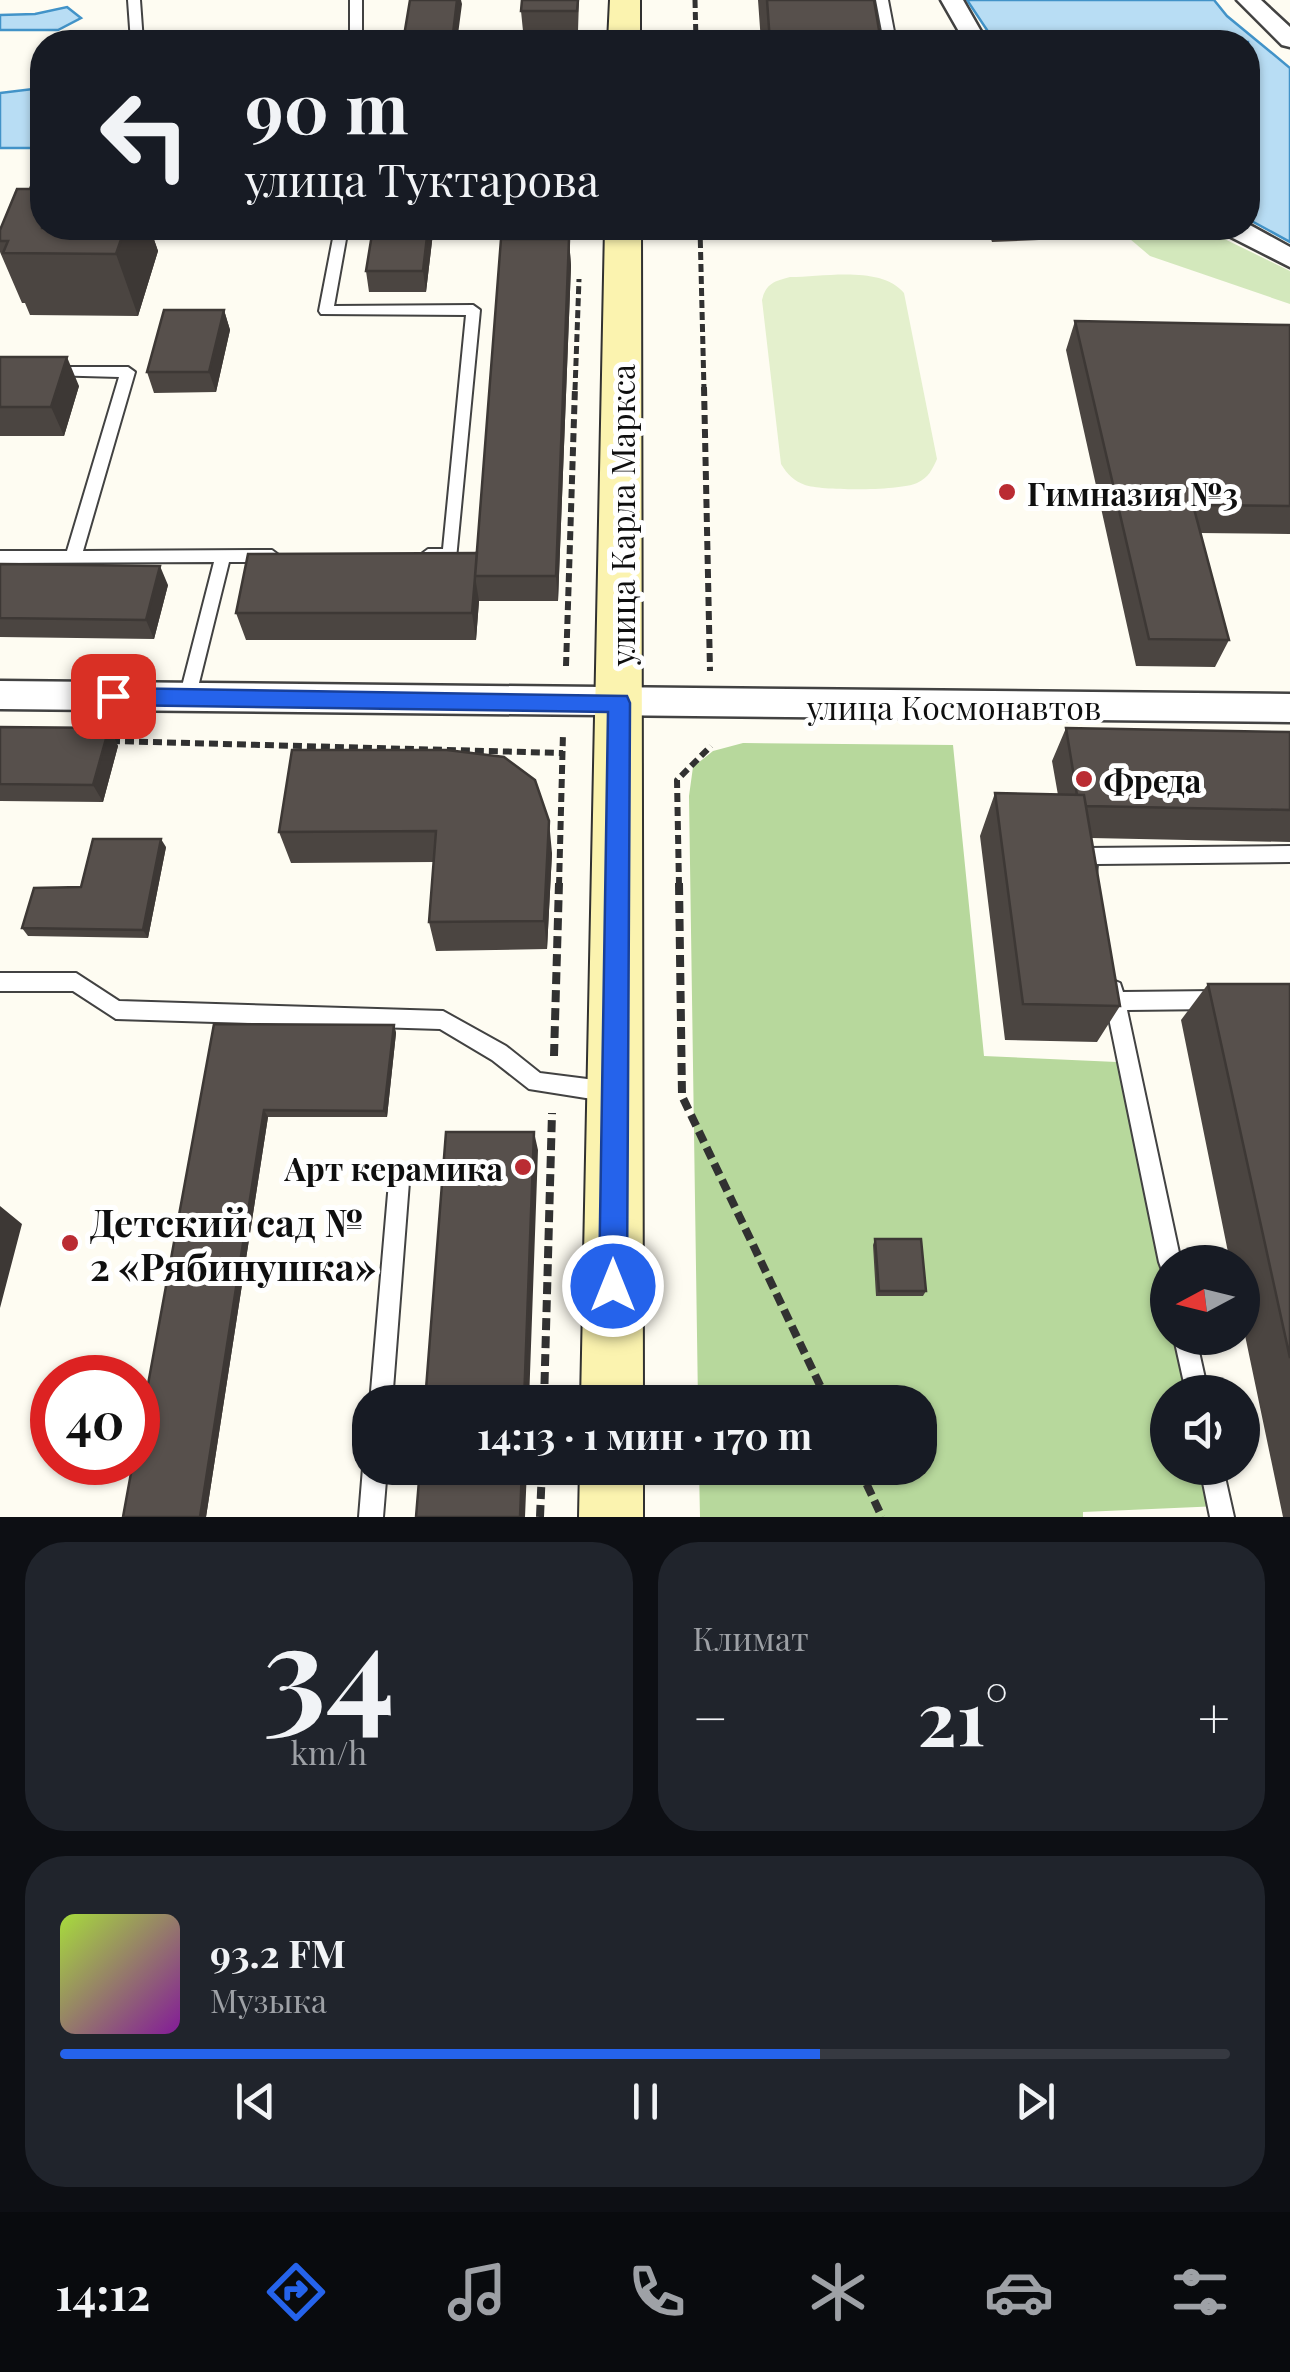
<!DOCTYPE html>
<html lang="ru">
<meta charset="utf-8">
<style>
:root{--surface:#171b24;--page:#20242c;--text:#f1f3f6;--muted:#9ea1a6;--line:#363941;--accent:#2563eb}
body{margin:0;font-family:"Playfair Display",serif;background:var(--page);color:var(--text);height:100vh;display:flex;flex-direction:column;font-size:38px;white-space:nowrap}
*{box-sizing:border-box;margin:0}
p{font-size:32px;color:var(--muted)}
.icon{flex:none;width:55px;height:55px;fill:none;stroke:currentColor;stroke-width:2;stroke-linecap:round;stroke-linejoin:round}
.map{position:relative;height:1517px;overflow:hidden}
.panel{display:flex;flex-direction:column;gap:25px;padding:25px;background:#0d0f14;flex:1}
.panel>*{flex:none}
.hud{position:absolute;left:30px;top:30px;width:1230px;height:210px;border-radius:40px;box-shadow:0 2px 8px #0004;background:#171b24;color:var(--text);overflow:hidden}
.needle{width:65px;rotate:263deg}
.tools{position:absolute;left:1150px;top:1245px;display:grid;gap:20px}
.tools a{display:grid;place-items:center;width:110px;height:110px;border-radius:50%;background:var(--surface);box-shadow:0 2px 8px #0004;font-size:50px}
.speed{position:absolute;left:30px;top:1355px;display:flex;gap:20px;font-size:50px;font-weight:700;text-align:center}
.speed>*{display:grid;place-content:center;width:130px;height:130px;border-radius:50%;background:var(--surface);box-shadow:0 2px 8px #0004;line-height:1}
.speed .limit{border:15px solid #d22;background:#fff;color:#111}
.pin{position:absolute;display:grid;place-items:center;width:85px;height:85px;color:#fff;margin:-42px;border-radius:20px;box-shadow:0 5px 15px #0006}
.me{position:absolute;width:110px;margin:-55px;rotate:0deg;stroke-linejoin:round;filter:drop-shadow(0 0 8px #0008)}
.turn{display:flex;align-items:center;gap:35px;height:210px;padding:0 50px;font-size:45px}
.turn .icon{width:130px;height:130px;stroke-width:2.5}
.turn b{display:block;font-size:70px;line-height:85px}
.big{font-size:75px;font-weight:700;line-height:1.1}
.panel .tile{flex:1;display:flex;flex-direction:column;justify-content:center;gap:15px;min-width:0;padding:0 35px;border-radius:40px;background:var(--page)}
.panel .dial{align-items:center;gap:0}
.dial b{font-size:130px;line-height:1}
.song{display:flex;align-items:center;gap:30px}
.cover{width:120px;height:120px;border-radius:15px;background:linear-gradient(135deg,hsl(80 70% 55%),hsl(290 70% 35%))}
.played{height:10px;border-radius:5px;background:linear-gradient(90deg,var(--accent) 65%,var(--line) 65%)}
.keys{display:flex;justify-content:space-around;direction:ltr}
.heat{display:flex;justify-content:space-between;align-items:center;font-size:55px;direction:ltr}
.panel .tiles{flex:1;display:grid;gap:25px;grid-template-columns:1fr 1fr}
.tile:last-child{grid-column:span 2}
.trip{position:absolute;left:352px;top:1385px;width:585px;height:100px;border-radius:40px;background:var(--surface);box-shadow:0 2px 8px #0004;font-weight:700;line-height:100px;text-align:center}
.dock{display:flex;height:160px;justify-content:space-around;align-items:center;background:#090b0e;color:var(--muted)}
.dock .icon{width:70px;height:70px}
.dock .on{color:var(--accent)}
.dock b{font-size:45px;color:var(--text)}
.map>svg:first-child{display:block}
</style>
<div class="map">
<svg width="1290" height="1517" viewBox="0 0 1290 1517">
<rect width="100%" height="100%" fill="#fefcf2"/>
<path fill="#d3e8bc" d="M 1117,228 L 1202,228 L 1290,271 L 1290,304 L 1150,256 Z"/>
<path fill="#b7d89c" d="M 743,743 L 953,745 L 984,1056 L 1139,1063 L 1176,1262 L 1168,1262 L 1168,1338 L 1190,1338 L 1200,1392 L 1168,1392 L 1168,1468 L 1213,1468 L 1220,1506 L 1083,1512 L 1083,1517 L 700,1517 L 699,1468 L 920,1468 L 920,1402 L 698,1402 L 689,796 L 693,767 L 713,751 Z"/>
<path fill="#e4f0cd" d="M 790,277 C 823,277 881,265 904,293 L 937,459 C 932,470 929,477 917,483 C 900,491 823,491 805,485 C 794,481 787,474 781,464 L 762,300 C 766,283 775,281 790,277 Z"/>
<path fill="#b8ddf4" stroke="#4293c8" stroke-width="2.5" d="M 967,0 L 1214,0 L 1227,16 L 1290,68 L 1290,242 L 1248,219 L 1248,42 L 995,42 Z
M 67,7 L 81,18 L 58,30 L 0,30 L 0,15 L 35,14 Z
M 33,89 L 42,92 L 42,148 L 0,148 L 0,93 Z"/>
<g fill="none" stroke-linecap="round" stroke-linejoin="round">
<defs>
<path id="lane" d="M 128,0 L 140,0 L 143,42 L 131,42 Z
M 350,0 L 362,0 L 362,42 L 350,42 Z
M 876,0 L 888,0 L 896,42 L 884,42 Z
M 335,228 L 348,228 L 334,306 L 473,305 L 480,310 L 456,559 L 428,561 L 420,555 L 428,549 L 443,549 L 466,315 L 321,314 L 319,311 Z
M 52,367 L 128,367 L 135,372 L 83,551 L 272,550 L 280,556 L 272,562 L 229,562 L 194,703 L 182,703 L 179,698 L 214,562 L 0,563 L 0,551 L 67,551 L 119,377 L 47,375 L 47,369 Z
M 1290,846 L 1290,862 L 1097,864 L 1096,876 L 1089,878 L 1082,876 L 1077,856 L 1080,850 L 1086,848 Z
M 0,973 L 76,973 L 119,1001 L 443,1011 L 506,1046 L 540,1073 L 611,1082 L 618,1085 L 621,1092 L 618,1099 L 611,1102 L 529,1089 L 492,1060 L 440,1029 L 116,1019 L 73,991 L 0,991 Z
M 1113,980 L 1120,983 L 1123,992 L 1216,991 L 1223,994 L 1226,1000 L 1223,1006 L 1216,1009 L 1127,1010 L 1181,1262 L 1168,1262 L 1168,1272 L 1162,1270 L 1159,1262 L 1103,989 L 1106,983 Z
M 399,1172 L 406,1175 L 409,1182 L 392,1402 L 370,1403 L 389,1182 L 392,1175 Z
M 1174,1338 L 1196,1338 L 1208,1392 L 1186,1392 Z
M 370,1458 L 370,1468 L 387,1468 L 383,1517 L 359,1517 L 363,1468 Z
M 1200,1468 L 1223,1468 L 1234,1517 L 1210,1517 Z"/>
<path id="street" d="M 941,0 L 963,0 L 987,42 L 965,42 Z
M 1237,0 L 1261,0 L 1290,27 L 1290,47 L 1282,45 Z
M 1248,224 L 1290,247 L 1290,267 L 1225,234 L 1221,228 L 1248,228 Z
M 0,681 L 1290,694 L 1290,722 L 0,709 Z"/>
<path id="secondary" d="M 610,0 L 640,0 L 640,42 L 608,42 Z
M 605,228 L 641,228 L 643,1402 L 581,1402 Z
M 580,1468 L 643,1468 L 643,1517 L 579,1517 Z"/>
</defs>
<use href="#lane" stroke="#424242" stroke-width="4"/>
<use href="#street" stroke="#424242" stroke-width="5"/>
<use href="#secondary" stroke="#313131" stroke-width="4"/>
<path stroke="#313131" stroke-width="5" stroke-dasharray="8 4" stroke-linecap="butt" d="M 695,0 L 696,42
M 700,228 L 704,390
M 575,390 L 579,279"/>
<path stroke="#313131" stroke-width="6" stroke-dasharray="9 5" stroke-linecap="butt" d="M 704,387 L 710,671
M 566,666 L 575,387
M 111,741 L 563,753
M 559,886 L 563,733
M 679,886 L 677,780 L 711,746"/>
<path stroke="#313131" stroke-width="8" stroke-dasharray="12 6" stroke-linecap="butt" d="M 679,883 L 682,1096 L 828,1402
M 554,1056 L 559,883
M 544,1402 L 552,1113
M 859,1468 L 882,1517
M 540,1517 L 542,1468"/>
<use href="#lane" fill="#fff" fill-rule="evenodd"/>
<use href="#street" fill="#fff" fill-rule="evenodd"/>
<use href="#secondary" fill="#fbf3af" fill-rule="evenodd"/>
</g>
<path fill="#4b4541" d="M 579,0 L 578,31 L 523,31 L 521,11 Z
M 758,0 L 874,0 L 881,42 L 761,42 Z
M 42,228 L 150,228 L 158,251 L 138,316 L 30,315 L 25,303 L 22,303 L 0,252 L 0,230 Z
M 373,228 L 432,228 L 433,233 L 426,292 L 369,292 L 366,271 Z
M 987,228 L 1065,228 L 1062,239 L 992,242 Z
M 569,239 L 571,266 L 558,601 L 479,601 L 476,640 L 246,640 L 236,613 L 477,553 Z
M 224,310 L 230,330 L 216,392 L 154,393 L 147,372 Z
M 1075,321 L 1290,325 L 1290,534 L 1200,533 L 1229,640 L 1215,667 L 1136,666 L 1066,350 Z
M 0,357 L 79,386 L 64,436 L 0,436 Z
M 0,564 L 168,585 L 154,639 L 0,637 Z
M 0,727 L 109,728 L 118,746 L 103,802 L 0,801 Z
M 1066,728 L 1290,732 L 1290,842 L 1091,838 L 1120,1006 L 1097,1042 L 1005,1040 L 980,836 L 995,793 L 1058,795 L 1052,761 Z
M 292,750 L 552,853 L 547,949 L 436,951 L 429,922 L 434,862 L 291,863 L 279,832 Z
M 166,847 L 148,938 L 28,936 L 22,928 Z
M 1208,984 L 1290,984 L 1290,1517 L 1283,1517 L 1242,1321 L 1242,1262 L 1230,1262 L 1181,1020 Z
M 214,1024 L 394,1025 L 396,1033 L 387,1117 L 268,1117 L 206,1517 L 123,1517 Z
M 875,1239 L 926,1291 L 923,1296 L 876,1296 L 873,1245 Z"/>
<path fill="#3d3835" d="M 457,0 L 461,0 L 462,4 L 457,42 L 452,42 Z
M 125,228 L 150,228 L 158,251 L 138,316 L 116,254 Z
M 428,228 L 432,228 L 433,233 L 426,292 L 423,271 Z
M 569,239 L 571,266 L 558,601 L 556,576 Z
M 224,310 L 230,330 L 216,392 L 209,372 Z
M 67,357 L 79,386 L 64,436 L 51,407 Z
M 160,566 L 168,585 L 154,639 L 146,620 Z
M 475,576 L 479,601 L 476,640 L 472,613 Z
M 109,728 L 118,746 L 103,802 L 93,785 Z
M 549,821 L 552,853 L 547,949 L 544,921 Z
M 161,839 L 166,847 L 148,938 L 143,930 Z
M 394,1025 L 396,1033 L 387,1117 L 384,1111 Z
M 264,1110 L 268,1117 L 206,1517 L 200,1517 Z
M 534,1132 L 538,1150 L 529,1402 L 524,1402 Z
M 0,1206 L 22,1224 L 0,1308 Z
M 522,1468 L 527,1468 L 525,1517 L 520,1517 Z"/>
<path fill="#57504c" stroke="#3d3835" stroke-width="2.5" d="M 410,0 L 457,0 L 452,42 L 403,42 Z
M 522,0 L 578,0 L 577,11 L 521,11 Z
M 767,0 L 874,0 L 881,42 L 770,42 Z
M 34,179 L 42,179 L 42,228 L 125,228 L 116,254 L 3,253 L 8,241 L 0,241 L 0,230 L 17,189 L 30,189 Z
M 373,228 L 428,228 L 423,271 L 366,271 Z
M 501,239 L 569,239 L 556,576 L 475,576 Z
M 164,310 L 224,310 L 209,372 L 147,372 Z
M 1075,321 L 1290,325 L 1290,506 L 1193,505 L 1229,640 L 1149,639 Z
M 0,357 L 67,357 L 51,407 L 0,407 Z
M 477,553 L 472,613 L 236,613 L 248,554 Z
M 0,564 L 160,566 L 146,620 L 0,618 Z
M 0,727 L 109,728 L 93,785 L 0,784 Z
M 1066,728 L 1290,732 L 1290,810 L 1086,806 L 1084,795 L 1077,795 Z
M 292,750 L 447,750 L 504,757 L 535,780 L 549,821 L 544,921 L 429,922 L 436,831 L 279,832 Z
M 995,793 L 1084,795 L 1120,1006 L 1023,1004 Z
M 93,839 L 161,839 L 143,930 L 22,928 L 34,888 L 81,887 Z
M 1208,984 L 1290,984 L 1290,1358 Z
M 214,1024 L 394,1025 L 384,1111 L 264,1110 L 200,1517 L 123,1517 L 133,1462 L 138,1462 L 138,1439 Z
M 446,1132 L 534,1132 L 524,1402 L 425,1402 Z
M 875,1239 L 921,1239 L 926,1291 L 879,1291 Z
M 420,1468 L 522,1468 L 520,1517 L 416,1517 Z"/>
<path fill="#2563eb" stroke="#184099" stroke-width="2.5" d="M 113,688 L 627,696 L 630,703 L 627,1286 L 623,1297 L 613,1301 L 603,1297 L 599,1286 L 608,712 L 113,705 L 102,696 Z"/>
<g fill="#ba2c33" stroke="#fff" stroke-width="4">
<circle cx="1007" cy="492" r="10"/>
<circle cx="1084" cy="779" r="10"/>
<circle cx="523" cy="1167" r="10"/>
<circle cx="70" cy="1243" r="10"/>
</g>
<g text-anchor="middle" dominant-baseline="central" stroke-width="10" stroke-linejoin="round" paint-order="stroke">
<g font-size="32" font-weight="bold" fill="#0f0f0f" stroke="#fff" text-anchor="start">
<text x="1027" y="492">Гимназия №3</text>
<text x="1104" y="779">Фреда</text>
<text x="503" y="1167" text-anchor="end">Арт керамика</text>
</g>
<g font-size="32" fill="#0f0f0f" stroke="#fff">
<text transform="translate(621 515) rotate(-90)">улица Карла Маркса</text>
<text x="954" y="706">улица Космонавтов</text>
</g>
<g font-size="38" font-weight="bold" fill="#0f0f0f" stroke="#fff" text-anchor="start">
<text x="90" y="1221">Детский сад №<tspan x="90" dy="44">2 «Рябинушка»</tspan></text>
</g>
</g>
</svg>
<div class="tools">
<a><svg class="needle" viewBox="-14 -14 28 28"><path d="M0-13l5 13h-10z" fill="#e53935"/><path d="M0 13l5-13h-10z" fill="#9ea1a6"/></svg></a>
<a><svg class="icon" aria-label="sound" viewBox="0 0 24 24"><path d="M4 9h4l5-4v14l-5-4H4zM17 9q2 3 0 6"/></svg></a>
</div>
<div class="speed"><div class="limit">40</div></div>
<div class="pin" style="left:113px;top:696px;background:#d93025"><svg class="icon" aria-label="arrive" viewBox="0 0 24 24"><path d="M6 21V4h12l-3 4 3 4H6"/></svg></div>
<svg class="me" style="left:613px;top:1286px" viewBox="-20 -20 40 40"><circle r="17" fill="#2563eb" stroke="#fff" stroke-width="3"/><path d="M0-11L8 9 0 5-8 9z" fill="#fff"/></svg>
<div class="trip">14:13 · 1 мин · 170 m</div>
<div class="hud">
<div class="turn"><svg class="icon" aria-label="left" viewBox="0 0 24 24"><path d="M17 20v-9H6M10 6l-5 5 5 5"/></svg><div><b>90 m</b>улица Туктарова</div></div>
</div>
</div>
<section class="panel">
<div class="tiles">
<div class="tile dial"><b>34</b><p>km/h</p></div>
<div class="tile"><p>Климат</p>
<div class="heat"><a>−</a><b class="big">21°</b><a>+</a></div>
</div>
<div class="tile">
<div class="song"><i class="cover"></i><div><b>93.2 FM</b><p>Музыка</p></div></div>
<div class="played"></div>
<div class="keys"><svg class="icon" aria-label="previous" viewBox="0 0 24 24"><path d="M18 5L8 12l10 7zM5 5v14"/></svg><svg class="icon" aria-label="pause" viewBox="0 0 24 24"><path d="M8 5v14M16 5v14"/></svg><svg class="icon" aria-label="next" viewBox="0 0 24 24"><path d="M6 5l10 7-10 7zM19 5v14"/></svg></div>
</div>
</div>
</section>
<nav class="dock">
<b>14:12</b>
<svg class="icon on" aria-label="directions" viewBox="0 0 24 24"><path d="M12 3l9 9-9 9-9-9zM9 14v-3h6M13 9l2 2-2 2"/></svg>
<svg class="icon" aria-label="music" viewBox="0 0 24 24"><path d="M9 18V5l10-2v13"/><circle cx="6" cy="18" r="3"/><circle cx="16" cy="16" r="3"/></svg>
<svg class="icon" aria-label="phone" viewBox="0 0 24 24"><path d="M5 4h4l2 5-3 2q2 4 5 5l2-3 5 2v4C11 20 4 13 5 4z"/></svg>
<svg class="icon" aria-label="climate" viewBox="0 0 24 24"><path d="M12 3v18M4 7l16 10M4 17L20 7"/></svg>
<svg class="icon" aria-label="car" viewBox="0 0 24 24"><path d="M5 17H2v-5l4-1 3-4h7l3 4 3 1v5h-3M9 17h6M6 11h13"/><circle cx="7" cy="17" r="2"/><circle cx="17" cy="17" r="2"/></svg>
<svg class="icon" aria-label="filters" viewBox="0 0 24 24"><path d="M4 7h16M4 17h16"/><circle cx="9" cy="7" r="2"/><circle cx="15" cy="17" r="2"/></svg>
</nav>
